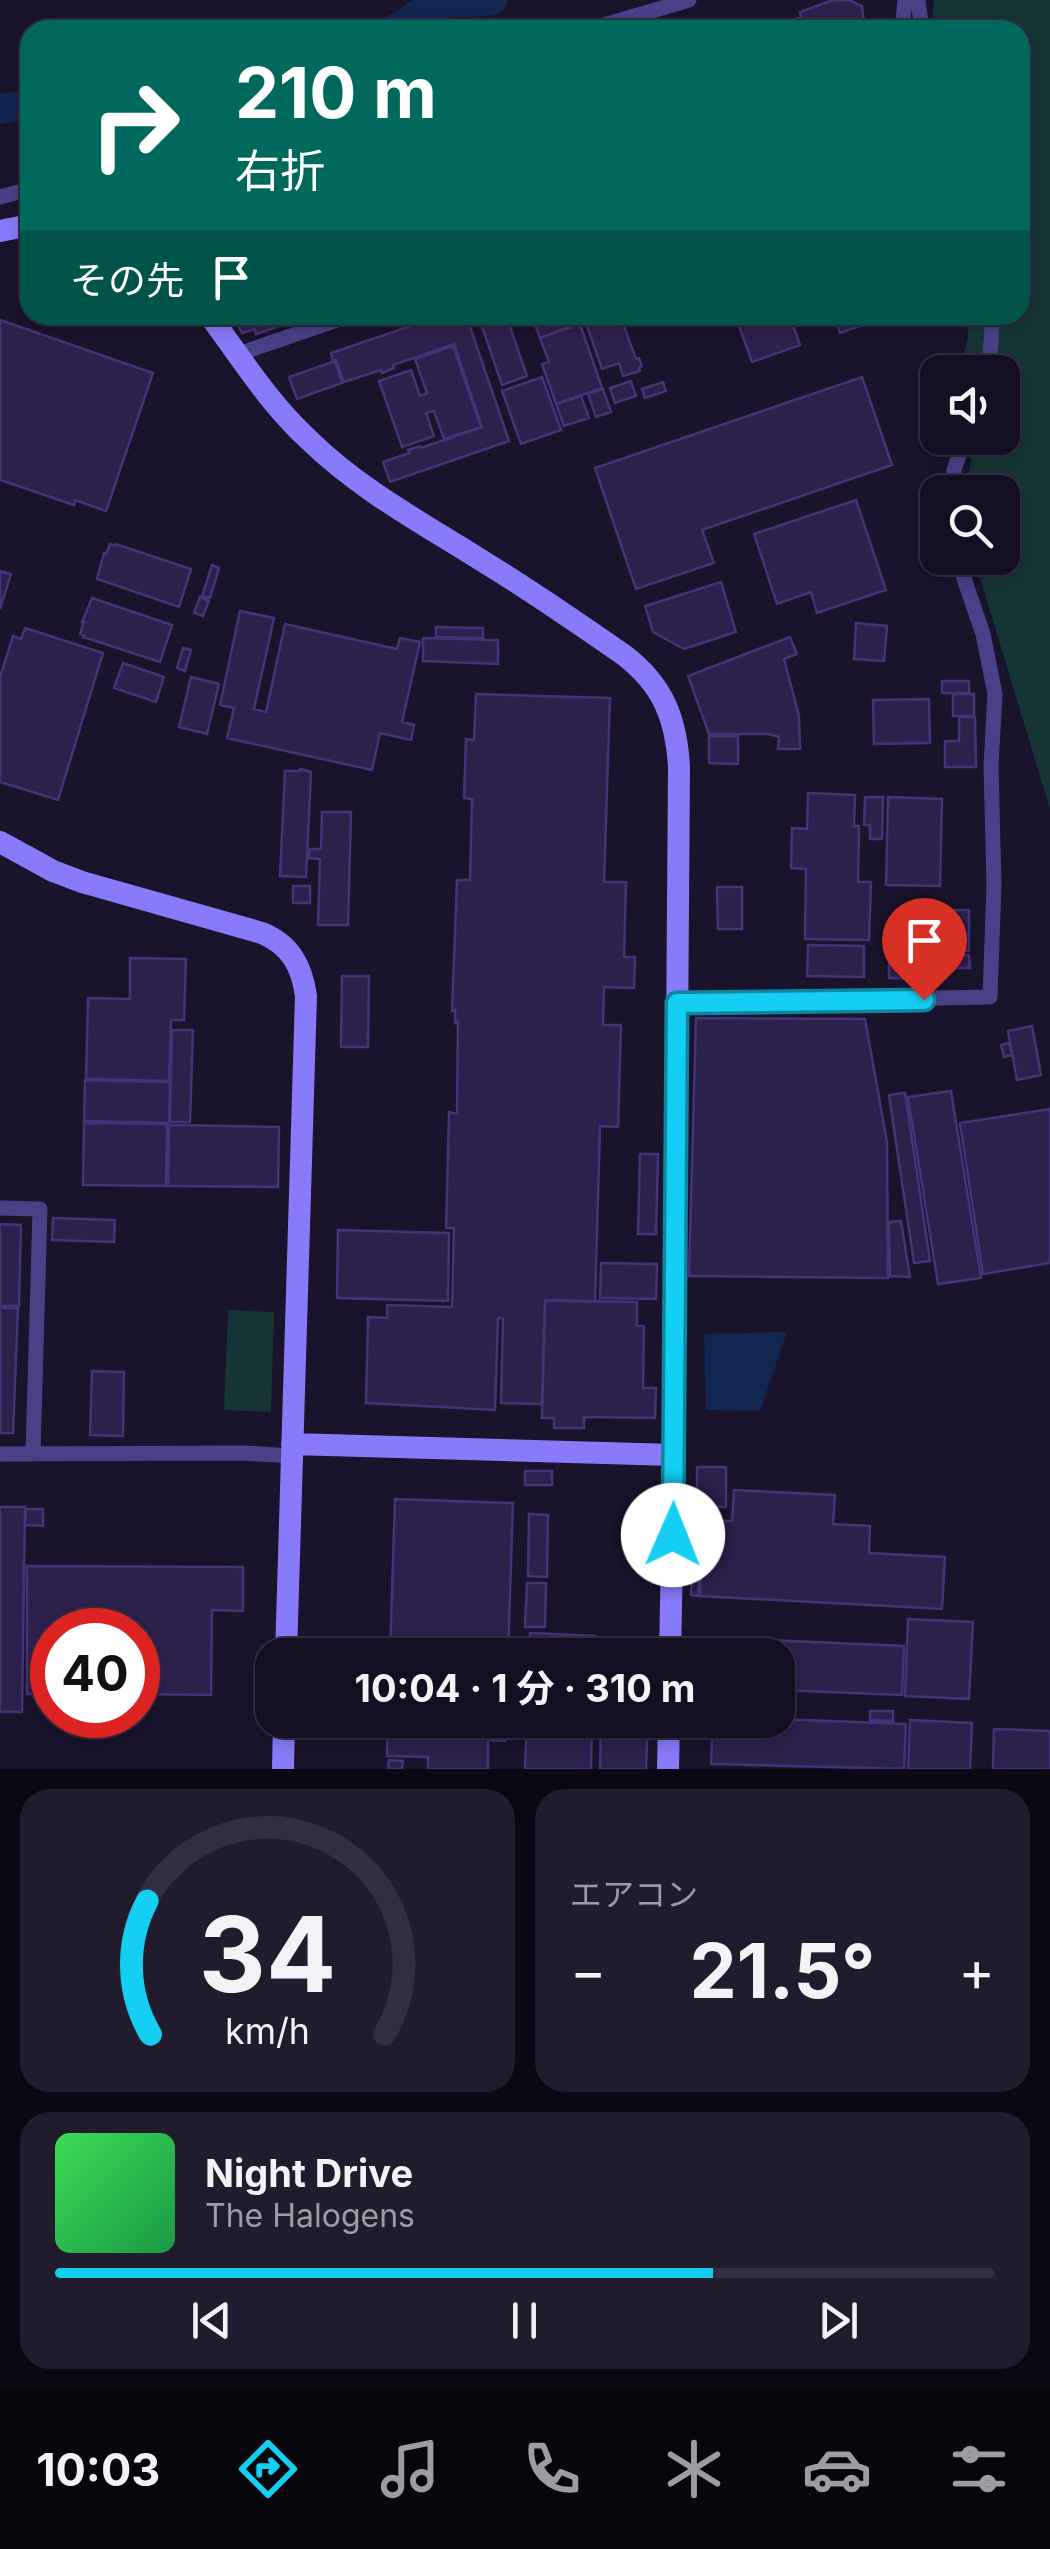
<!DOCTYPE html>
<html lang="ja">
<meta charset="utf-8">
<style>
:root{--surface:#130e21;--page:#201c2e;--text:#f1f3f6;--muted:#9d9ca5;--line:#322e3f;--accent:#15cef4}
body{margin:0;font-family:Inter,"Noto Sans JP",sans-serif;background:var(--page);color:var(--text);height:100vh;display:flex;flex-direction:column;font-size:38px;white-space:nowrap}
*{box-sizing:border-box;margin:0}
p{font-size:32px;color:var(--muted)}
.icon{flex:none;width:55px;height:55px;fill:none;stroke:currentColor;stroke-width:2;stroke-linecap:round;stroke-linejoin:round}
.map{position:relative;height:1769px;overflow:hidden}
.details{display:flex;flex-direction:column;gap:20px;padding:20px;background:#0a0812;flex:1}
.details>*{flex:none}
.guide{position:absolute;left:20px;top:20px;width:1010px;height:305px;border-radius:30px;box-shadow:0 5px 15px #0003,0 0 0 2px var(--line);background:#00695c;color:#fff;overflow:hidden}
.controls{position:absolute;left:920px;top:355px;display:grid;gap:20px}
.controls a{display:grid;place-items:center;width:100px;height:100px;border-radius:20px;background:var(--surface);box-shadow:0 5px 15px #0003,0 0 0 2px var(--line);font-size:50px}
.speed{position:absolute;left:30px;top:1608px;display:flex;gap:20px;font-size:50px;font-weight:700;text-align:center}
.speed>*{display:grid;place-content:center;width:130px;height:130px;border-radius:50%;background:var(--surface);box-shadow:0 5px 15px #0003,0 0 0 2px var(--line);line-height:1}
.speed .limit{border:15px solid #d22;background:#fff;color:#111}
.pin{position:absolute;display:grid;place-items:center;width:85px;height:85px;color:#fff;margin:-102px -42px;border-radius:50% 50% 50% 0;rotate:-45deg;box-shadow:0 0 10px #0007}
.pin .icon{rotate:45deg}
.me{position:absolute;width:110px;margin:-55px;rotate:1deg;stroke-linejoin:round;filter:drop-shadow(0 0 8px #0008)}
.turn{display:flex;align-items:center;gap:35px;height:210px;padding:0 50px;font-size:45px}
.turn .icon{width:130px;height:130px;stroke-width:2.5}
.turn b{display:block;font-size:70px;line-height:85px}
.then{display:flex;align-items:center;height:95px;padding:0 50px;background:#0003;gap:20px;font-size:38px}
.big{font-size:75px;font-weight:700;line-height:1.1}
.details .card{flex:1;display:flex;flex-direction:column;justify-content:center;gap:15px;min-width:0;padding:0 35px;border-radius:30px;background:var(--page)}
.details .dial{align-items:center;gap:0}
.dial svg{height:260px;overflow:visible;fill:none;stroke:var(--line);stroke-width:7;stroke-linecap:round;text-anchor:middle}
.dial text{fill:var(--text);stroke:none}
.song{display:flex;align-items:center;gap:30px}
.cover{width:120px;height:120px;border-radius:15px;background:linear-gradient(135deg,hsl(130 70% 55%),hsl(140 70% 35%))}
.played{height:10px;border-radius:5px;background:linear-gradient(90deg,var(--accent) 70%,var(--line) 70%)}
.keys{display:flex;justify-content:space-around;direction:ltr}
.heat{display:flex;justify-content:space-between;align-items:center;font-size:55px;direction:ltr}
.details .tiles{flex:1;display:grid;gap:20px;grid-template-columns:1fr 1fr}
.card:last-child{grid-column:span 2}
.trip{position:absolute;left:255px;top:1638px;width:540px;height:100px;border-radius:30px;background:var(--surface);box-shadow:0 5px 15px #0003,0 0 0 2px var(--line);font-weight:700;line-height:100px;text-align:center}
.tabs{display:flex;height:160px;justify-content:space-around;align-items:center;background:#08060d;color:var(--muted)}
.tabs .icon{width:70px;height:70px}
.tabs .selected{color:var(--accent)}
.tabs b{font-size:45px;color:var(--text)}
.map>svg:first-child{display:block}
</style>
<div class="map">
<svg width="1050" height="1769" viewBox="0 0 1050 1769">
<rect width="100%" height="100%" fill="#19132c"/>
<path fill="#163435" d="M 934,0 L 1050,0 L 1050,809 L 974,558 L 1002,558 L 1002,492 L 965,492 L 971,461 L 962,438 L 1002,438 L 1002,372 L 959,372 L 968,338 L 968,315 L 1020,315 L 1020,30 L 931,30 Z
M 228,1310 L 274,1312 L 271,1412 L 224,1410 Z"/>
<path fill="#122650" d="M 787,1332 L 760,1411 L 706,1410 L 704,1334 Z"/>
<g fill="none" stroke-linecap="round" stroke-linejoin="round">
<path stroke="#122650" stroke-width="30" d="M 393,30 C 409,24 420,10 435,4 C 449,0 474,4 492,0
M 0,109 L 30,105"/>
</g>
<path fill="#2c204c" stroke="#453377" stroke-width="2.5" d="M 833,0 L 849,0 L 862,6 L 865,30 L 766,30 L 801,17 L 800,12 Z
M 250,315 L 296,315 L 297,320 L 256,334 L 255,329 L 242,333 L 235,320 Z
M 443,315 L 466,315 L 509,441 L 390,482 L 383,462 L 409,453 L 408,450 L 420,446 L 421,448 L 482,427 L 454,344 L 393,365 L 394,368 L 382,373 L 381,370 L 344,382 L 336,360 L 333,361 L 331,353 Z
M 497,315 L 506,315 L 527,376 L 502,385 L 480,321 Z
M 568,315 L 576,315 L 579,323 L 540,338 L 536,327 Z
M 583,315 L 620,315 L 636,359 L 639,358 L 642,366 L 639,368 L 640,371 L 623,376 L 619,363 L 602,369 Z
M 735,315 L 794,315 L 790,317 L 800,345 L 752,362 Z
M 834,315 L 863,315 L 866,324 L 840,333 Z
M 866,315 L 896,315 L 869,324 Z
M 0,320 L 153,373 L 106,511 L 75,500 L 74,505 L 0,480 Z
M 580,324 L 602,388 L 556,404 L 542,364 L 549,362 L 540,338 Z
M 453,346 L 481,427 L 444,439 L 434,411 L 426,413 L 434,436 L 402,447 L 379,381 L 411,370 L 420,396 L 427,393 L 415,359 Z
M 335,361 L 342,383 L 297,399 L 289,377 Z
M 542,377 L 561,430 L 521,444 L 502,391 Z
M 862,377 L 892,465 L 702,530 L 714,563 L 636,589 L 595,468 Z
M 631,381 L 636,396 L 615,403 L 610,388 Z
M 663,382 L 666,391 L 645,398 L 642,389 Z
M 603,389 L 611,412 L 596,417 L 588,394 Z
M 581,396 L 589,418 L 564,426 L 556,404 Z
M 856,500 L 886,590 L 817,613 L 811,592 L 777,604 L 754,534 Z
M 110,544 L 115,546 L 116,544 L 191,569 L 179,607 L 97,579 L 104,553 L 106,554 Z
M 212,565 L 219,568 L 210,598 L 202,596 Z
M 0,571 L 11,574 L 0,609 Z
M 721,582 L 736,632 L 684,649 L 653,632 L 645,606 Z
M 200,597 L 209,601 L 203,616 L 194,613 Z
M 92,598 L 172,625 L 160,662 L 83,637 L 84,635 L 80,634 L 84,622 L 82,622 Z
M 240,611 L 274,618 L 254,709 L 266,712 L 285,624 L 397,649 L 400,638 L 420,642 L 402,722 L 414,725 L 411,740 L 380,733 L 372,770 L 227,738 L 234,708 L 220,705 Z
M 856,623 L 887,626 L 884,661 L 854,659 Z
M 436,627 L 483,628 L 483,638 L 436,637 Z
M 25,628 L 103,653 L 58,800 L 0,782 L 0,677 L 13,636 L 21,639 Z
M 790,637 L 797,654 L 784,659 L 799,716 L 800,749 L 778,749 L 779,737 L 768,734 L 709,734 L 688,676 Z
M 423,638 L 498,640 L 498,664 L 423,661 Z
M 183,648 L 191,650 L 185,671 L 177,668 Z
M 123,663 L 164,677 L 156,702 L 114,688 Z
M 191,677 L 219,684 L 207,734 L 179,727 Z
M 942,681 L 969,681 L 969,693 L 942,693 Z
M 476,694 L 610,698 L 604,882 L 626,882 L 624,957 L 635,957 L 634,988 L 604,987 L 603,1025 L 621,1025 L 618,1127 L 600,1126 L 595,1302 L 545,1300 L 542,1404 L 501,1403 L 503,1318 L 498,1318 L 495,1410 L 366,1403 L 368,1317 L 387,1318 L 387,1305 L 452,1307 L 454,1228 L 446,1228 L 449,1112 L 457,1114 L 458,1021 L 455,1023 L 455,1010 L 452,1011 L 457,880 L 470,880 L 472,799 L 464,798 L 466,739 L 474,740 Z
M 953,694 L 974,694 L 974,716 L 953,716 Z
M 929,699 L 930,743 L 874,744 L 873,700 Z
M 959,717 L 975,717 L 976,767 L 945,767 L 945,741 L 959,741 Z
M 709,736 L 738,736 L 738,764 L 709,763 Z
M 300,769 L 311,772 L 306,877 L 280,876 L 285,771 L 300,771 Z
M 808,793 L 855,795 L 854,826 L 859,826 L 858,882 L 871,882 L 869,940 L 805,939 L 806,869 L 791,868 L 792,828 L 807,829 Z
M 865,797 L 883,797 L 882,839 L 870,839 L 870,825 L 864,825 Z
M 888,797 L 942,799 L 940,886 L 886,885 Z
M 322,812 L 351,812 L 348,925 L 318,925 L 320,859 L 309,858 L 310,849 L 321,849 Z
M 293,886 L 310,886 L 310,903 L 293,903 Z
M 717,887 L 742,887 L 742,929 L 718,929 Z
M 945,910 L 969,910 L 969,951 L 946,951 Z
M 808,945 L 864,946 L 864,977 L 807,976 Z
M 954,955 L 969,955 L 970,968 L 954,968 Z
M 130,958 L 186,959 L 184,1020 L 171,1020 L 169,1081 L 86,1079 L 88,998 L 130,999 Z
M 889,960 L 927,961 L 926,979 L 889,978 Z
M 342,976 L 369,976 L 368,1047 L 341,1047 Z
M 696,1018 L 865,1019 L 887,1142 L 888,1278 L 689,1276 Z
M 1032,1026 L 1041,1075 L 1017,1080 L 1008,1031 Z
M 172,1030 L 193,1030 L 190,1122 L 170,1122 Z
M 1009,1043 L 1012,1055 L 1004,1057 L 1001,1045 Z
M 85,1080 L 170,1082 L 169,1123 L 84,1121 Z
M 951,1091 L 981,1278 L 938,1284 L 908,1097 Z
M 905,1093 L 930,1261 L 914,1263 L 889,1095 Z
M 1050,1109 L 1050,1263 L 983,1274 L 960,1123 Z
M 84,1123 L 167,1124 L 166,1186 L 83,1185 Z
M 169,1125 L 279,1127 L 278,1187 L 168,1186 Z
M 640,1154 L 658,1154 L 656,1234 L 638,1234 Z
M 53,1218 L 115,1220 L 114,1242 L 52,1240 Z
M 901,1221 L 910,1277 L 890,1276 L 889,1222 Z
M 0,1224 L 21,1225 L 19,1306 L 0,1306 Z
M 338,1230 L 449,1233 L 448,1301 L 337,1298 Z
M 601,1263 L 657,1264 L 656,1299 L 600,1298 Z
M 545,1300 L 637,1302 L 637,1326 L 644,1326 L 643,1388 L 656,1388 L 655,1418 L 584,1417 L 584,1428 L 554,1428 L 554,1418 L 542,1418 Z
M 0,1308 L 18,1308 L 13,1433 L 0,1433 Z
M 92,1371 L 124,1372 L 123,1436 L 90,1435 Z
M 697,1467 L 726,1467 L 726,1507 L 697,1507 Z
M 525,1471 L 552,1471 L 552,1485 L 525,1485 Z
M 734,1490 L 835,1495 L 833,1524 L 870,1526 L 869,1553 L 945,1557 L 942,1609 L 700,1596 L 703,1554 L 709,1554 L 711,1520 L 732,1521 Z
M 395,1499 L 513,1503 L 508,1655 L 390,1655 Z
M 0,1507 L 25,1507 L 22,1712 L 0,1712 Z
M 26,1509 L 43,1509 L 43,1526 L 25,1525 Z
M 529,1514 L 548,1515 L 547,1577 L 528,1576 Z
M 693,1522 L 702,1522 L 702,1541 L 693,1541 Z
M 27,1566 L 243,1567 L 243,1611 L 212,1610 L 211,1695 L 138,1694 L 138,1630 L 52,1630 L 52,1694 L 27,1694 Z
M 692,1574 L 699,1575 L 698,1596 L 691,1595 Z
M 527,1583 L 546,1583 L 545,1627 L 525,1627 Z
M 908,1619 L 973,1622 L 969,1699 L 905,1696 Z
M 530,1633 L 595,1636 L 595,1655 L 529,1655 Z
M 603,1638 L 650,1639 L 649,1655 L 603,1655 Z
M 746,1639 L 904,1646 L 902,1695 L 778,1690 L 778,1655 L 746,1655 Z
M 870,1711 L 893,1711 L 893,1721 L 870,1720 Z
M 778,1719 L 906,1724 L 904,1769 L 711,1764 L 713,1720 Z
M 388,1720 L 506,1720 L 505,1741 L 488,1740 L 488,1769 L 428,1769 L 428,1757 L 387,1756 Z
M 527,1720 L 592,1720 L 591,1769 L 525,1769 Z
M 601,1720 L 648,1720 L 646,1769 L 600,1769 Z
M 910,1720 L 972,1723 L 970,1769 L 908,1769 Z
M 994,1729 L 1050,1731 L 1050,1769 L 993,1769 Z
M 389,1760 L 403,1761 L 402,1769 L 388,1769 Z"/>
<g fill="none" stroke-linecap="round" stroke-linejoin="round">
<path stroke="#484188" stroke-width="15" d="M 918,0 L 922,30
M 587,30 L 689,0
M 902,30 L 905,0
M 0,197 L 30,189
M 238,354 L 352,315
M 986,372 L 990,355 L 993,315
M 952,492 L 954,470 L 965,438
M 677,1003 L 990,997 L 994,885 L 991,766 L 995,694 L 983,634 L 957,558
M 0,1208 L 40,1209 L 33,1454
M 0,1454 L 244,1453 L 292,1456"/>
<path stroke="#877bf9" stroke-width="22" d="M 0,231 L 30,225
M 209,315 C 242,359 268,402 309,440 C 360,490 424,524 484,562 C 532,591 578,623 624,655 C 663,685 676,718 679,766 L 674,1455 L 670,1655
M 0,842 L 53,871 L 82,882 L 262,933 C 291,945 302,967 306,996 L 286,1655
M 292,1444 L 674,1455
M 283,1769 L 284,1720
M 668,1769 L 669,1720"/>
</g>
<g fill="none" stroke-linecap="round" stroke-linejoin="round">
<defs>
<path id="route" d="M 673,1535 L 677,1003 L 924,1000"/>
</defs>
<use href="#route" stroke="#0e869f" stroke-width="25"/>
<use href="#route" stroke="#15cef4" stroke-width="18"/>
</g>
</svg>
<div class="controls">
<a><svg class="icon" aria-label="sound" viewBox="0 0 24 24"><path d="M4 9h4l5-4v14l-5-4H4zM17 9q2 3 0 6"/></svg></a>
<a><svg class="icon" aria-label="search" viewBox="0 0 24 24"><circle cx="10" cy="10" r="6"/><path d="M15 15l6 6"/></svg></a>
</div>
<div class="speed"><div class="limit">40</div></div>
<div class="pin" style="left:924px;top:1000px;background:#d93025"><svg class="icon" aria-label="arrive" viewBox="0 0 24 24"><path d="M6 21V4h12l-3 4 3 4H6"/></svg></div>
<svg class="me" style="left:673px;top:1535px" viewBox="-20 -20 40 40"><circle r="19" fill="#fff"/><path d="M0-13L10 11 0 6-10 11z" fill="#15cef4"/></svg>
<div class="trip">10:04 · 1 分 · 310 m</div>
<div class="guide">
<div class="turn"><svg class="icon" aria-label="right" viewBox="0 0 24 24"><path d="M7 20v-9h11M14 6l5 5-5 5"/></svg><div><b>210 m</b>右折</div></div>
<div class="then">その先<svg class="icon" aria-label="arrive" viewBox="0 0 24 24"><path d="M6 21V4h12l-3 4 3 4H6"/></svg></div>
</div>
</div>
<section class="details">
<div class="tiles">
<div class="card dial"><svg viewBox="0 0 100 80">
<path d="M14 69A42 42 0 1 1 86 69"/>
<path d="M14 69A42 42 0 0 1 13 28" stroke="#15cef4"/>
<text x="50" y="56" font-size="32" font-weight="700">34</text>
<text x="50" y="72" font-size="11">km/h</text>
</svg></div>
<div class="card"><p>エアコン</p>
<div class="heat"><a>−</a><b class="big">21.5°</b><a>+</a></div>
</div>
<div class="card">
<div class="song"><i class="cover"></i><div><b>Night Drive</b><p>The Halogens</p></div></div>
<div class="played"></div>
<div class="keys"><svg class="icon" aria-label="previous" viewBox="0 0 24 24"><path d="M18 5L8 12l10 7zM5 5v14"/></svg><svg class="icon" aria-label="pause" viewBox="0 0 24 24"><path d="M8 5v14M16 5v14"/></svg><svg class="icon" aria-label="next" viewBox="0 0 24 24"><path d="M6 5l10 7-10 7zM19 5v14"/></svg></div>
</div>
</div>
</section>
<nav class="tabs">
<b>10:03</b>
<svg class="icon selected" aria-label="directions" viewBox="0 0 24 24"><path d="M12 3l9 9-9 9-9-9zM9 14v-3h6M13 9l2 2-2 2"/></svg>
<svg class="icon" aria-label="music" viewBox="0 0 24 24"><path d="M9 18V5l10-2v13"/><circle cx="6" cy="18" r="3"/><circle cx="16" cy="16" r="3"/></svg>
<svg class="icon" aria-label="phone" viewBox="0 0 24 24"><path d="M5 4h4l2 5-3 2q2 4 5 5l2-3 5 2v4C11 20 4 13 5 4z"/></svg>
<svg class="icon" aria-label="climate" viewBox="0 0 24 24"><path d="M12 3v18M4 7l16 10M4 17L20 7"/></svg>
<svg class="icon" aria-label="car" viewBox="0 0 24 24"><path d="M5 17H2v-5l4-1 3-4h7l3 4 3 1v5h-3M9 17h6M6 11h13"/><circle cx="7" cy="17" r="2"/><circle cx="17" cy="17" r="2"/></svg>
<svg class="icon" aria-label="filters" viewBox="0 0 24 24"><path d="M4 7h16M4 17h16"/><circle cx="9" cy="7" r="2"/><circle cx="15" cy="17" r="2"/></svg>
</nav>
